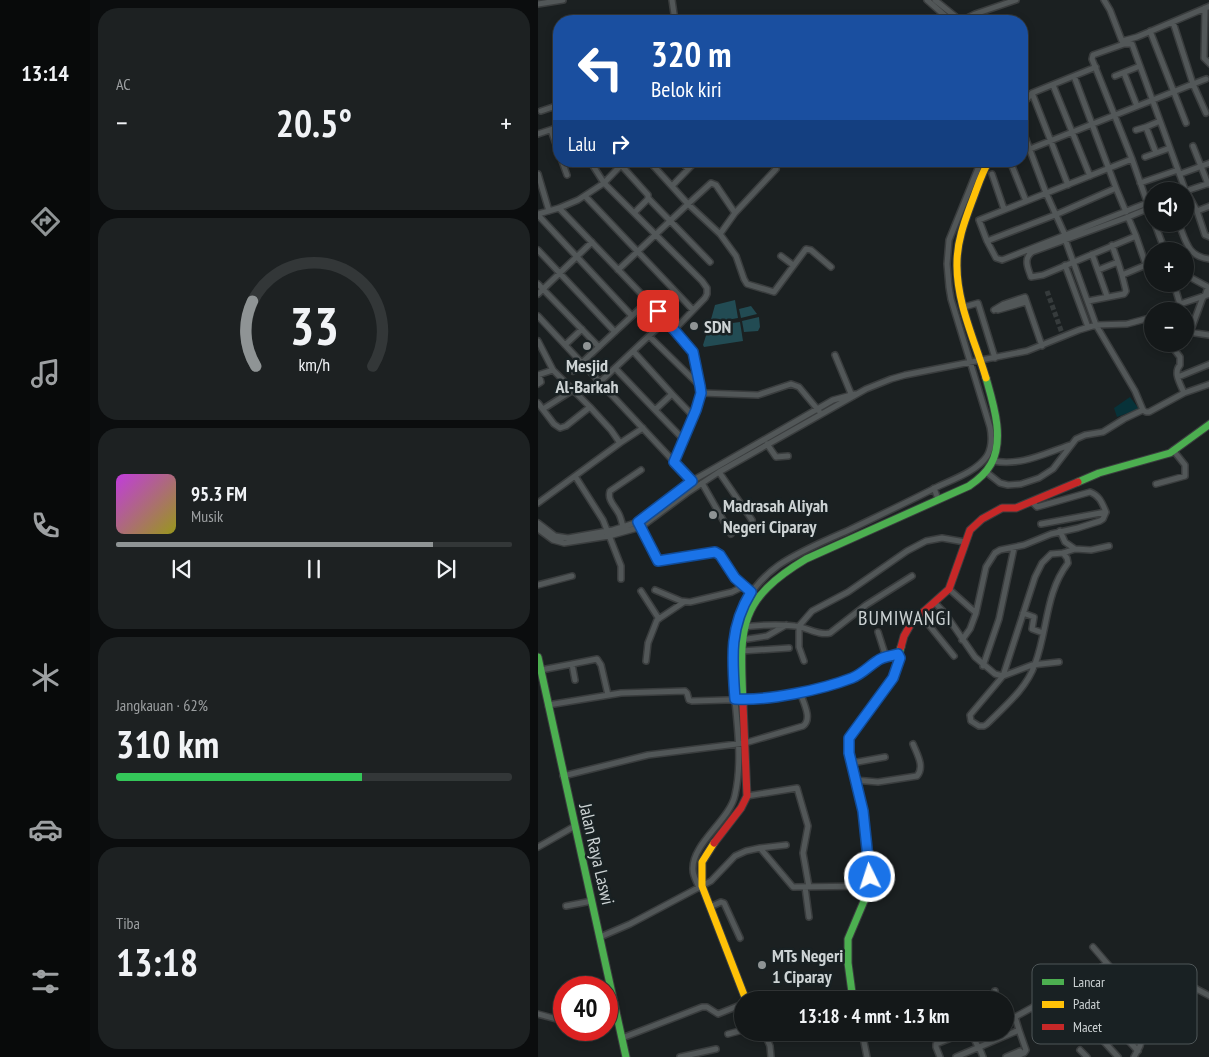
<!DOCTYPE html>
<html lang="id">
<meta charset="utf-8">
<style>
:root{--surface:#141819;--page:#1d2122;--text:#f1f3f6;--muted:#9da0a2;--line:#333738;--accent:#8f9495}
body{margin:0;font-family:"PT Sans Narrow",sans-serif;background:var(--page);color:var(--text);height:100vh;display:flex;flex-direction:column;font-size:19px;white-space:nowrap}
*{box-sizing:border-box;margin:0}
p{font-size:16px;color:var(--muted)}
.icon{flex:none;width:28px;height:28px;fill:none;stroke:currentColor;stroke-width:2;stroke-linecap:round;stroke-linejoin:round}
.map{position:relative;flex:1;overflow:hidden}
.details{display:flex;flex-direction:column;gap:8px;padding:8px;background:#0b0d0e;width:448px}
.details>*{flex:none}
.hud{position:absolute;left:15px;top:15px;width:475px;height:152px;border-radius:20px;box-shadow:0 2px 8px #0003,0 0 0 1px var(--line);background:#1a4fa0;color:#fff;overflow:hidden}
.controls{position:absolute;left:606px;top:182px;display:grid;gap:10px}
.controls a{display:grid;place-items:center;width:50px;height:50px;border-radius:50%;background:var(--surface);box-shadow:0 2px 8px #0003,0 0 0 1px var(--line);font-size:25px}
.speed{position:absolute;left:15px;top:976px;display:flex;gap:10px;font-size:25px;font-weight:700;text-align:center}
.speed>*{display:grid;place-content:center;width:65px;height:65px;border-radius:50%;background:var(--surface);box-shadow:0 2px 8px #0003,0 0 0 1px var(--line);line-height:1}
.speed .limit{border:8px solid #d22;background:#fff;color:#111}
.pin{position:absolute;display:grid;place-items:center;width:42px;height:42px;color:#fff;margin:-21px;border-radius:10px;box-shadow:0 2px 8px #0006}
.me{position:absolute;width:55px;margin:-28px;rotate:356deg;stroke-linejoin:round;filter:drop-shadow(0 0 4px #0008)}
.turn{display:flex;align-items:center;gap:18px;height:105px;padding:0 15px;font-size:22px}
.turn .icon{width:65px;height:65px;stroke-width:2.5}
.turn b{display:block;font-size:35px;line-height:42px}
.then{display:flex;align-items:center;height:48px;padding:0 15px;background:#0003;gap:10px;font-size:19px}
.big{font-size:38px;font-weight:700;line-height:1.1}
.details .tile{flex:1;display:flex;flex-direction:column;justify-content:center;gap:8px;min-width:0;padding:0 18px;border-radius:20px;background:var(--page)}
.details .dial{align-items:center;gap:0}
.dial svg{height:130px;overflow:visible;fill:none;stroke:var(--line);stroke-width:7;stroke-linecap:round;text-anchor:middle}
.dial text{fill:var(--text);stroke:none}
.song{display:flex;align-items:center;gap:15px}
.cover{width:60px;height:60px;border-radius:8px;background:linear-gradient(135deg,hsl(290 70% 55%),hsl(60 70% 35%))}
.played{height:5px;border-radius:2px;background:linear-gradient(90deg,var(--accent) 80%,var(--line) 80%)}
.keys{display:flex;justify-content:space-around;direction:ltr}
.heat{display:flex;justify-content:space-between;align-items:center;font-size:28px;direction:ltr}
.charge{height:8px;border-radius:4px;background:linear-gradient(90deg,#34c759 62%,var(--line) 0)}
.trip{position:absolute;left:196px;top:991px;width:280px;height:50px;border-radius:25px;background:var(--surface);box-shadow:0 2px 8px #0003,0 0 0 1px var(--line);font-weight:700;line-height:50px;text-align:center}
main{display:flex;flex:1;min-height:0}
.tabs{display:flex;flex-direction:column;width:90px;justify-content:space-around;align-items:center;background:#080a0a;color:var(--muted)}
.tabs .icon{width:35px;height:35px}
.tabs .selected{color:var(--accent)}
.tabs b{font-size:22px;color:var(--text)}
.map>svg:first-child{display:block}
</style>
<main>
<nav class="tabs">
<b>13:14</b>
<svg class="icon selected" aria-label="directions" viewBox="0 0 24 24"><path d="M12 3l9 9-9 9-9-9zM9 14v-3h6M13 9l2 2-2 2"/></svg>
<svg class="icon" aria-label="music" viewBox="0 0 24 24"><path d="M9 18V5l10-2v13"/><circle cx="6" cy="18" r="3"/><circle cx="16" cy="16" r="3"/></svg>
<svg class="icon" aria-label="phone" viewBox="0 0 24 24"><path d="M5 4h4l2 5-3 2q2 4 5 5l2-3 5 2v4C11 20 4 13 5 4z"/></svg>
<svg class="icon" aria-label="climate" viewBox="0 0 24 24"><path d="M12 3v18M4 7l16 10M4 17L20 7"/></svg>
<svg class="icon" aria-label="car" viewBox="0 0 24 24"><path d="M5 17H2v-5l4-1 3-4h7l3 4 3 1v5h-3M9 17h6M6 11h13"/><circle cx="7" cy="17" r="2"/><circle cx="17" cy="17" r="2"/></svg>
<svg class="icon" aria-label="filters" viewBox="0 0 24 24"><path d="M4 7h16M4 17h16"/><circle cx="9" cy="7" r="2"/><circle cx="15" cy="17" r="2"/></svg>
</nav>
<section class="details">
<div class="tile"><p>AC</p>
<div class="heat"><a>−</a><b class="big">20.5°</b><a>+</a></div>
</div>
<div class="tile dial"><svg viewBox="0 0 100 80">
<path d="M14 69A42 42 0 1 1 86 69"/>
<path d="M14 69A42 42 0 0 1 12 29" stroke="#8f9495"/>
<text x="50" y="56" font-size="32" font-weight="700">33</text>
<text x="50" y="72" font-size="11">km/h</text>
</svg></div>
<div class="tile">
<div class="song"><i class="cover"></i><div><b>95.3 FM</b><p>Musik</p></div></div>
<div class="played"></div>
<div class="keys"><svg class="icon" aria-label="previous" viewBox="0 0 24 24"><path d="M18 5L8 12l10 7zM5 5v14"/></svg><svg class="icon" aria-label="pause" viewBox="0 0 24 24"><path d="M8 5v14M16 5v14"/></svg><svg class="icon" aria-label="next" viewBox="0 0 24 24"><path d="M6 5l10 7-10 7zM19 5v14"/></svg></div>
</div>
<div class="tile"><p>Jangkauan · 62%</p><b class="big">310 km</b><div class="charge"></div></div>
<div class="tile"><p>Tiba</p><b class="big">13:18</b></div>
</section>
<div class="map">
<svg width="672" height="1057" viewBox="0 0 672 1057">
<rect width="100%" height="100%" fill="#1b2021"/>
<path fill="#073239" d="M 592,397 L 601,409 L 579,417 L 576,408 Z"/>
<path fill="#224b53" d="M 197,300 L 200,318 L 172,323 L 177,305 Z
M 213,306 L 219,314 L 203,318 L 201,309 Z
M 221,317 L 222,327 L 220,331 L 206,332 L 204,321 Z
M 202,322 L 205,341 L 166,347 L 165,345 L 171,326 Z"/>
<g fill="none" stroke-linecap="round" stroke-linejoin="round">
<path stroke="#363b3c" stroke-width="5" stroke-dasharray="5 2.5" stroke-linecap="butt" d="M 509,291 L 525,336"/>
<defs>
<path id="street" d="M 134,0 L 137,21
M 389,0 L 413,21
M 397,0 L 423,21
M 566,0 L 572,10 L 584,41
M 0,4 L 25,0
M 667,8 L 666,58 L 672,64
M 423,21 L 437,14 L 478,0
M 635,22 L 655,84 L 668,79
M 612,31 L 648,123
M 586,44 L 584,41 L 599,37 L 672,6
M 586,73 L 599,106
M 536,76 L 578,188
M 577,76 L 602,66
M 515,85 L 552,176
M 494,93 L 530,185
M 484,105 L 494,93 L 558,67
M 3,111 L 21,105
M 608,127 L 622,121
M 484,129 L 508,193 L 527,235
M 13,130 L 21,153
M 598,130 L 608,127 L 618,153
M 0,134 L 21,127
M 655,146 L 670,184
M 492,149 L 655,84 L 668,113
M 607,157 L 632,148
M 594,159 L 441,220 L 449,241 L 458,258 L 464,260 L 609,203 L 615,204
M 24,161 L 29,175
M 52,161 L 66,183 L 87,161
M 143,161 L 150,169
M 472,161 L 488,201
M 83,165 L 110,195 L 110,199 L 97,212
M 0,174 L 11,211
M 454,174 L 466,209
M 642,174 L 672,163
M 602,183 L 640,170
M 134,186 L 158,161
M 47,196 L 155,310
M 110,198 L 172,262
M 672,206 L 659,211 L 667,235 L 672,237
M 21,208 L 40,200 L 66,183 L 164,281 L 169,288 L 169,294 L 167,298 L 137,329
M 612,208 L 590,217 L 494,252 C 485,259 490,268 493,277 L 505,275 L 598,236 L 608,265 L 615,264
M 659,211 L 648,191 L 672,183
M 197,213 L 238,169
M 0,214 L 21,208 L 137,329 L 155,352 L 159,363 L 163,393 L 158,410 L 136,461
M 0,215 L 94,316
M 590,217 L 598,236
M 615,219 L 594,159 L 554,59 L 555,55 L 586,44 L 594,44 L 648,192
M 617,224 L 627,251
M 641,224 C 648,242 650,257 672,259
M 182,234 L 150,204 L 173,183 L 178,185 L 197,213 L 182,234 L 198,256 L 206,279 L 209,284 L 236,292 L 268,249 L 273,250 L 293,267
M 527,239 L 558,325 L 589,324 L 615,317
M 449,241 L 517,215 L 578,188 L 588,212
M 574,245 L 580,262
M 0,250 L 77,332
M 554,254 L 569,296
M 243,256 L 255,265
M 527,265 L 550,327
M 80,270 L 150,204 L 111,161
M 560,270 L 580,262 L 584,275
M 648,275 L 670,287 L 667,296
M 0,284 L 61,347
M 636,284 L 644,311
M 0,294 L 54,242
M 550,301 L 586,294 L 588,291 L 584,275 L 608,265
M 426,307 L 440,303 L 457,358
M 456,310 L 466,304 L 487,297 L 504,346
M 460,310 L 488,302
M 623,311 L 627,309 L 672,294
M 0,316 L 155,482
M 650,332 L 671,335
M 648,333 L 650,332 L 654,327 L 665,297
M 111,336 L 162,386
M 0,341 L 15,370 L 52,407
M 27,345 L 44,329
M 95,351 L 134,394
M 297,355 L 314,396
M 77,368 L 117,410 L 134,394 L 155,416
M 35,371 L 110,301
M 0,375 L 15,370
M 640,377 L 672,364
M 62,382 L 128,320
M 0,384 L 3,382 L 1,375
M 163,393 L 220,395 L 253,384 L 261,387 L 281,411
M 646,393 L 672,384
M 0,403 L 16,424 L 22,428 L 28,426 L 52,407 L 73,430 L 82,443 L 0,503
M 5,409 L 35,390
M 117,410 L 145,439
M 82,443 L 105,428
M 229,444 L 238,457 L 250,456
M 455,461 C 484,466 505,454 532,445
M 181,472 L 214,520
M 448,472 L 462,483 L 470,485 L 483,484 L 501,478 L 515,469 L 538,439 L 547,435 L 565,432 L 586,419 L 605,410 L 608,412 L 611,412 L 646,393 C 642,383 635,373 642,365 L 642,357 L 632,344
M 37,476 L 65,520 L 83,566 L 83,579
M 164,483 L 193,534
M 618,484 L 647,476 L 647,465 L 635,450
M 396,488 L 400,499
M 0,523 L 17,536 L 30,538 L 75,530 L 100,522 L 154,481 L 295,400 L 317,394
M 101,524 L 120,561 L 177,552 L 182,555 L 193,574 L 206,586
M 503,524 L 568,512
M 85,527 C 84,523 83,518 81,514 C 77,506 69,500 72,491 L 103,470
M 0,529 L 15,540 L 26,543 L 71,536 L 103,527 L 149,493 L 181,472 L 328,389 L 353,379 L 367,375 L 489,351 L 541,330 L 558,325 L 597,391 L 605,410
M 522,531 L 527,542 L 537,549 L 525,553 L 513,554 L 504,563 L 497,577 L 465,676 L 432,715 L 433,721 L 441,726 L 446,726 L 449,724 C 467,706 489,688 497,664 C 510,630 507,593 530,563 L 529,558 L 525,553
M 537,549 L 553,550 L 571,546
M 0,585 L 34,576
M 411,589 L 438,613 L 432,629 L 424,640
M 117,590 L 143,601 L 152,602 L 194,592 L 206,586 L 219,596
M 103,591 L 121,619
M 397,603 L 406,612 L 437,657 L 457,674 L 465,676 L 494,665 L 521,662
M 438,613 L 448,567 L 457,553 L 462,550 L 486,545 L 513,534 L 540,528 L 562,521 L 565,519 L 568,512 C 564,503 562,496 552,492 L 499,507 L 494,502
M 485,613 L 496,617 L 494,629 L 505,633
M 382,614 L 416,656
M 204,627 C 222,625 240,624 257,626 C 269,627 280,636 292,633 L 328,605 L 374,576
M 340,632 L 348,657
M 203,640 L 229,636 L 248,625
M 203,651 L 251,648
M 108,661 L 110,643 L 119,620 L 146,602
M 266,661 L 261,647 L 261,626 L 274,611 L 310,592 L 369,551 L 388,541 L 404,538 L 427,542
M 34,664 L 59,659 L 63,665 L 70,695
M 445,666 L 461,619 L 476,548
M 3,670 L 34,664 L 37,680
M 10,705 L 83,693 L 147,691 L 149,693 L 151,700 L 154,701 L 222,699 L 262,692
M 314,763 L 347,757
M 25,776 L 110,755 L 207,743 L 265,726 C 275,719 265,702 262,692 L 315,678 L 327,671 L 339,660 L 361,654
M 316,780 L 340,782 L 379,776 C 387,767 379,754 375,744
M 209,796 L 259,788 L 270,826 L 265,853 L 271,887
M 0,847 L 37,826
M 222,848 L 248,845
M 267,887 L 271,917
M 161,888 C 159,882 155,876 155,870 C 153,844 192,820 197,795 C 215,715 159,624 241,565 C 262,551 286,541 309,531 C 340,516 370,502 401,486 C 416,479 439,471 449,456 C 454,447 454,437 452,427 L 413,299 L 411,287 L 409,264 L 411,240 L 443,161
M 28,906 L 54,901
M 172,907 L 183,902 L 186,903 L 202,938
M 62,937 L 92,924 L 173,881 L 197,856 L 208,851 L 222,848 L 255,887 L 331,886
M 555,947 L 610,1011
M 568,963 L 523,1004 L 521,1007 L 532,1020 L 536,1020 L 583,980
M 457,991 L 458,1000
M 0,1014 L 26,1021
M 551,1023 L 566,1014 L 600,1051
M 481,1030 L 477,1017 L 497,1006
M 226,1032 L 232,1046 L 233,1057
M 324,1032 L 329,1057
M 433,1032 L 440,1047
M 190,1034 L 205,1030
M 559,1034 L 580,1057
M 84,1038 L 164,1007 L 169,1007 L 180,1014 L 205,1004
M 441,1047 L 445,1057
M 542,1050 L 549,1057
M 142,1057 L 178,1049
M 402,1057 L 398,1047 L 398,1044 L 428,1032
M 418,1057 L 481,1030 L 488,1050 L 486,1053 L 477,1057
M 468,1057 L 482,1051
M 596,1057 L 602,1046 L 609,1013 L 613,1007 L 639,989 L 646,986 L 653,986 L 672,996"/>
<path id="fast" d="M 540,482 L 561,473 L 632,453 L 672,424
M 0,657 L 88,1057
M 205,704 C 202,629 198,601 268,559 L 431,486 C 440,480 448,473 453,464 C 467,439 455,403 448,378
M 315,1000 L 310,963 L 310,939 L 329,894 L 332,877 L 325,811 L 311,753 L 311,738 L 355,678 L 363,647"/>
<path id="slow" d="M 448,378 C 437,341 418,302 419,263 C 419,242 426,223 433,204 C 439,189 443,174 451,161
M 176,843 L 164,862 L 164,886 L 208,1000"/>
<path id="jam" d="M 363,647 L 366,636 L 374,622 L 411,589 L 432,530 L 444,519 L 464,508 L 478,508 L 540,482
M 176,843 L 203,808 L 209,796 L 205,704"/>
</defs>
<use href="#street" stroke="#3a3d3e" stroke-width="8"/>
<use href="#fast" stroke="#3a3d3e" stroke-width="9"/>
<use href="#slow" stroke="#3a3d3e" stroke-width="9"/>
<use href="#jam" stroke="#3a3d3e" stroke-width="9"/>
<use href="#street" stroke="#525758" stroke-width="5"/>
<use href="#fast" stroke="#4caf50" stroke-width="7"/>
<use href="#slow" stroke="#ffc107" stroke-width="7"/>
<use href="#jam" stroke="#c62828" stroke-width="7"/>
</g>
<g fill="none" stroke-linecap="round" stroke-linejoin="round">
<defs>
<path id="route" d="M 120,311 L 155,352 L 162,386 L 163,393 L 158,410 L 136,462 L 154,481 L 100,522 L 120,561 L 177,552 L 182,555 L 197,578 L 213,592 C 191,628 194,658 197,699 C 230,701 283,690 314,678 C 324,674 330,667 339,661 C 345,656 354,656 360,654 L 362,658 L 355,678 L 311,738 L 311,753 L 325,811 L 332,877"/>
</defs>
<use href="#route" stroke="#114b97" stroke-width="12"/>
<use href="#route" stroke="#1a73e8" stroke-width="9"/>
</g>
<g fill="#8f9495" stroke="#192123" stroke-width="2">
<circle cx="156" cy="326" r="5"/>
<circle cx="49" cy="346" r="5"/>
<circle cx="175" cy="515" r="5"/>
<circle cx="224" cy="965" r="5"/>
</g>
<g text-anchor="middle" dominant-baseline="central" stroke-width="5" stroke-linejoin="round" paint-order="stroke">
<g font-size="18" font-weight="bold" fill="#cdd3d4" stroke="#192123" text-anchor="start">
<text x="166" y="326">SDN</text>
<text x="49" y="365" text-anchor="middle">Mesjid<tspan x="49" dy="21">Al-Barkah</tspan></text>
<text x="185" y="505">Madrasah Aliyah<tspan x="185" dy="21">Negeri Ciparay</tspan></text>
<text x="234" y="955">MTs Negeri<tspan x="234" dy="21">1 Ciparay</tspan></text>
</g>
<g font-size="18" fill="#cdd3d4" stroke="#192123">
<text transform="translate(59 854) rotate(77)">Jalan Raya Laswi</text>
</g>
<g font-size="20" letter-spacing="1" fill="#cdd3d4" stroke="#192123">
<text x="367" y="618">BUMIWANGI</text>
</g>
</g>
<rect x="494" y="964" width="165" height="80" rx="8" fill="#192123" stroke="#4f5658" stroke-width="1"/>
<rect x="504" y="979" width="22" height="6" fill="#4caf50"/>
<rect x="504" y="1001" width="22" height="7" fill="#ffc107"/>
<rect x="504" y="1024" width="22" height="6" fill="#c62828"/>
<g font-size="14" fill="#cdd3d4">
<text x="535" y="987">Lancar</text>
<text x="535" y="1009">Padat</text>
<text x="535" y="1032">Macet</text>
</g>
</svg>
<div class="controls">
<a><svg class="icon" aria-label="sound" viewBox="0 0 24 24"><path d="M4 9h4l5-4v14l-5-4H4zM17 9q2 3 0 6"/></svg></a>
<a>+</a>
<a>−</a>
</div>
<div class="speed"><div class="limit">40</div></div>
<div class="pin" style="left:120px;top:311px;background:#d93025"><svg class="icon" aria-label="arrive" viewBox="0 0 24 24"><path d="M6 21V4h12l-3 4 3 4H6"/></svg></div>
<svg class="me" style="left:332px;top:877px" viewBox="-20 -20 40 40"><circle r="17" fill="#1a73e8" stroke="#fff" stroke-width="3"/><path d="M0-11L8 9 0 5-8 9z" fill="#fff"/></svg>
<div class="trip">13:18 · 4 mnt · 1.3 km</div>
<div class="hud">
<div class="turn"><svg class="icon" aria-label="left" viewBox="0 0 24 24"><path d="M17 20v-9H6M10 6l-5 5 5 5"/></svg><div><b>320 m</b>Belok kiri</div></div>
<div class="then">Lalu<svg class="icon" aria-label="right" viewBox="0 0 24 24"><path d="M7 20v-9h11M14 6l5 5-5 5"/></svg></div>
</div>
</div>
</main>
